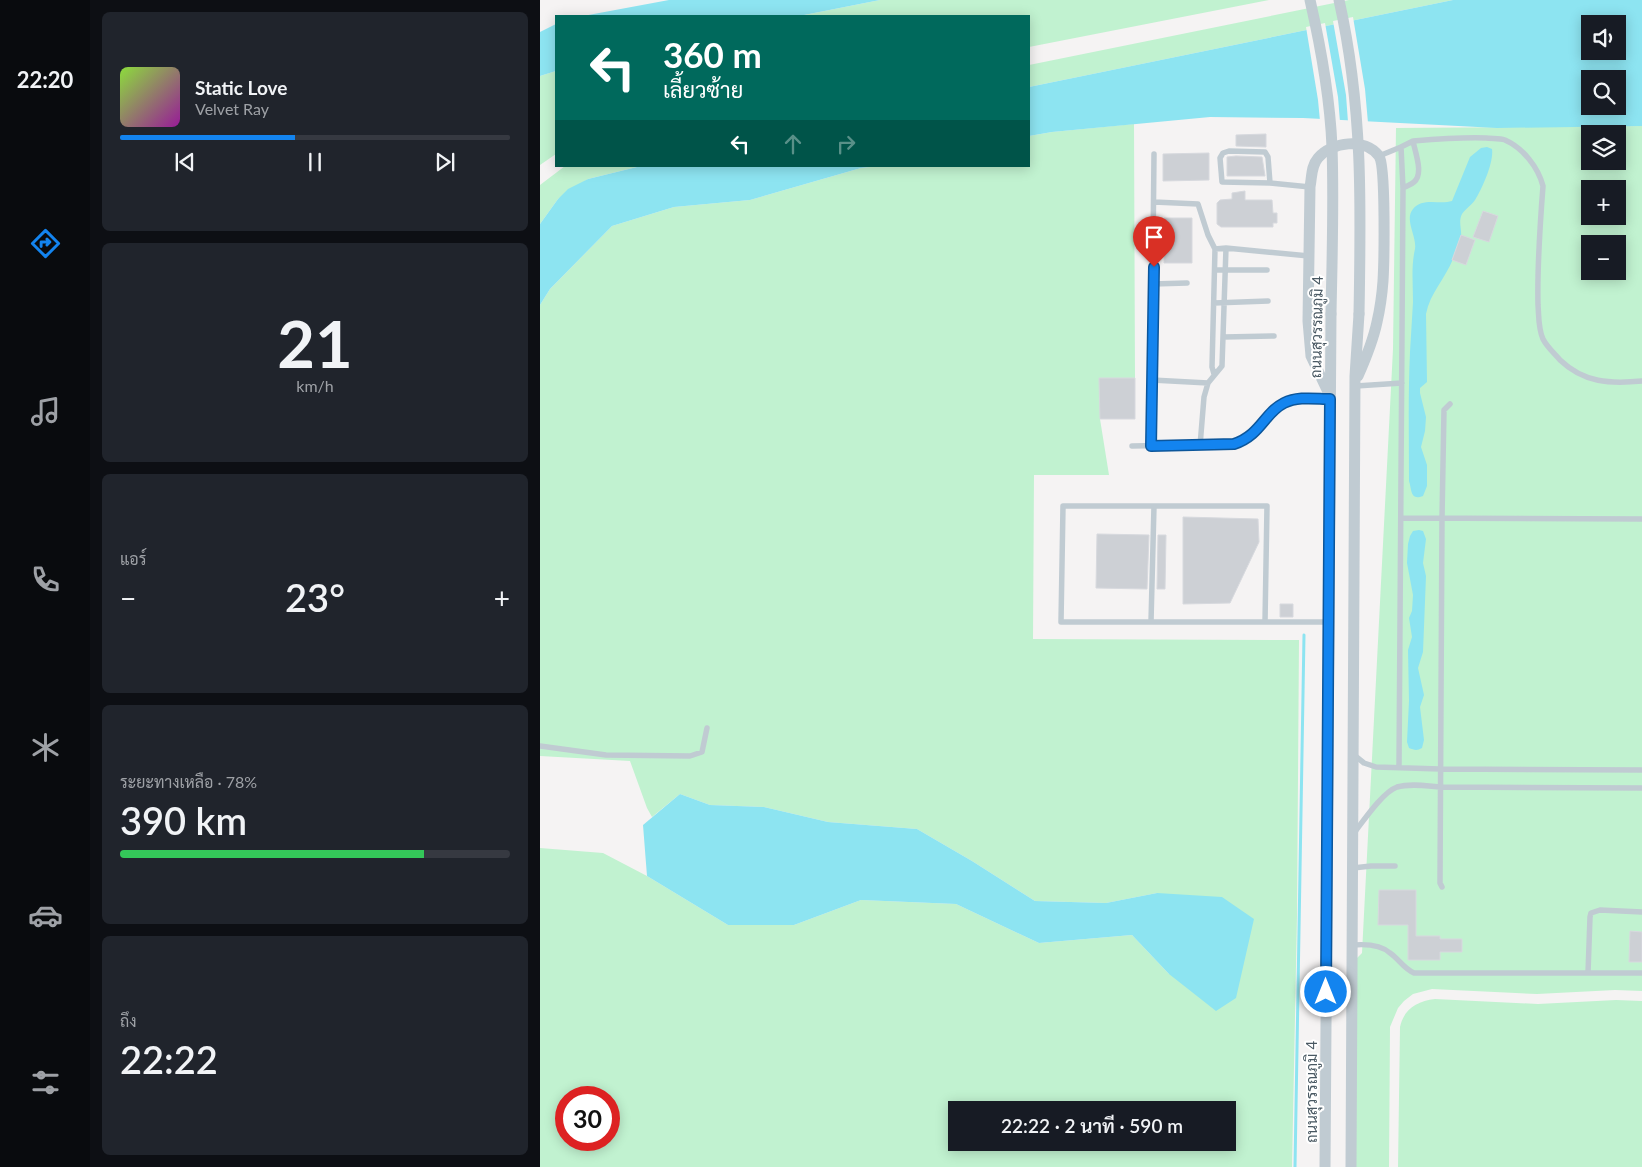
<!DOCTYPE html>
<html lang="th">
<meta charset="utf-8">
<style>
:root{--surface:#171b24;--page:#20242c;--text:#f1f3f6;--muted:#9ea1a6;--line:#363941;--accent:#1384ef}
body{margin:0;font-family:Lato,Sarabun,sans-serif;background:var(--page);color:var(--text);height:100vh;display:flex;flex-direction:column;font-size:19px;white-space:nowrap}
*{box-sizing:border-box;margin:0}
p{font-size:16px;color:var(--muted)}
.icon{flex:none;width:28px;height:28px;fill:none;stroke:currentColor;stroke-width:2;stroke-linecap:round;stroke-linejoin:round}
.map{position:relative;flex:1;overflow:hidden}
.details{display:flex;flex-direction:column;gap:12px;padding:12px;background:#0d0f14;width:450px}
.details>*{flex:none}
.top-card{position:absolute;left:15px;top:15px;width:475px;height:152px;border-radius:0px;box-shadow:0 2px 12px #0003;background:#00695c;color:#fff;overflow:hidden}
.tools{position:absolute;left:1041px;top:15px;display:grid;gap:10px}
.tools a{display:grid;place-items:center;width:45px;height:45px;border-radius:0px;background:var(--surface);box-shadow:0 2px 12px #0003;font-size:25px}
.speed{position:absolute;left:15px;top:1086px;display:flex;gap:10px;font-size:25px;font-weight:700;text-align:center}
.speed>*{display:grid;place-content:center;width:65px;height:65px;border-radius:50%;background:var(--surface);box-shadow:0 2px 12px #0003;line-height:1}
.speed .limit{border:8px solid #d22;background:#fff;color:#111}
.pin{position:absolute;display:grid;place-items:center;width:42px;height:42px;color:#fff;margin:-51px -21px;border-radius:50% 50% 50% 0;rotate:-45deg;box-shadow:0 0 5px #0007}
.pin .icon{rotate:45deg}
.me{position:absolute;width:55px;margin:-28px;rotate:0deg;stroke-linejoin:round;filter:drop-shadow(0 0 4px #0008)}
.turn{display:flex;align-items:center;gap:18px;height:105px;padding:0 25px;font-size:22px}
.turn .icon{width:65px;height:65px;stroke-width:2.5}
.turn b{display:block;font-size:35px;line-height:42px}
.lanes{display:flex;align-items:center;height:48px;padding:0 25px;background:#0003;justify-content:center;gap:25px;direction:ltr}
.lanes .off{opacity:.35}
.big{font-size:38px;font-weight:600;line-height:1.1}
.details .tile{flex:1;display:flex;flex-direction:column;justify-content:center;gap:8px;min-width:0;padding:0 18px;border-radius:8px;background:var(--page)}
.details .dial{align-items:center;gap:0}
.dial b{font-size:65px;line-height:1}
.song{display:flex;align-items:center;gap:15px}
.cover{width:60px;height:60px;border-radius:8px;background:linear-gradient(135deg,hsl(90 70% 55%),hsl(300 70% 35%))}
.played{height:5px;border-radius:2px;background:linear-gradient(90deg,var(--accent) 45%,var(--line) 45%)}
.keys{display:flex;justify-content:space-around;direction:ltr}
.heat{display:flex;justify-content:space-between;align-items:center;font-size:28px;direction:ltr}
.charge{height:8px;border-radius:4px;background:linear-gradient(90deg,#34c759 78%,var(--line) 0)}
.trip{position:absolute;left:408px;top:1101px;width:288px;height:50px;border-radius:0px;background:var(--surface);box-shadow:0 2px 12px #0003;font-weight:600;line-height:50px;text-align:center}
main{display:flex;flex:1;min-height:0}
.tab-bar{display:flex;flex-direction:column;width:90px;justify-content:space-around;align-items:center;background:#090b0e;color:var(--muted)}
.tab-bar .icon{width:35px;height:35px}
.tab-bar .selected{color:var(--accent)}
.tab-bar b{font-size:22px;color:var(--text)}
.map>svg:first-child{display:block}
</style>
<main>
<nav class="tab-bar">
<b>22:20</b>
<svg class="icon selected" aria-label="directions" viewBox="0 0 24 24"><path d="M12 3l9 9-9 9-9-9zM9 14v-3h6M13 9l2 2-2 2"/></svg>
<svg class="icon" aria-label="music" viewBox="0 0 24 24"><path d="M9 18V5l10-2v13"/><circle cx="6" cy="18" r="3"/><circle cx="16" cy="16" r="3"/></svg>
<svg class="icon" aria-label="phone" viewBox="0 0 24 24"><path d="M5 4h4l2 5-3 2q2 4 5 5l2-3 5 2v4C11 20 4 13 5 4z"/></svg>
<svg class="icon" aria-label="climate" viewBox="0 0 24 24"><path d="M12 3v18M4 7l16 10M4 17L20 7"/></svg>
<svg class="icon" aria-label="car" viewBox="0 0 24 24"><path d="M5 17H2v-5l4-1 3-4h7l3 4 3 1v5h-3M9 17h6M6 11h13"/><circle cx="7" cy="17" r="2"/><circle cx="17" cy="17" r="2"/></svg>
<svg class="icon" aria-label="filters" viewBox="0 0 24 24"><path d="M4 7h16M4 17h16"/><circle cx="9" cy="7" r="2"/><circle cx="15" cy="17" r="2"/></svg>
</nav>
<section class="details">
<div class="tile">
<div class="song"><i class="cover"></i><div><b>Static Love</b><p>Velvet Ray</p></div></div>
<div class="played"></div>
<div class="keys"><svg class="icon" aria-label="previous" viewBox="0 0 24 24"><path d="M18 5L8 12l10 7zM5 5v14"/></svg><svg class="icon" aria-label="pause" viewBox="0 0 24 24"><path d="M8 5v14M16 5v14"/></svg><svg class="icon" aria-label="next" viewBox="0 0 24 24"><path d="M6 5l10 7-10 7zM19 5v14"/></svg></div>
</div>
<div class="tile dial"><b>21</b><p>km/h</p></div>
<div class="tile"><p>แอร์</p>
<div class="heat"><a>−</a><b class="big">23°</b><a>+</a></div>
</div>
<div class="tile"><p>ระยะทางเหลือ · 78%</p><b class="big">390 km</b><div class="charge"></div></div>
<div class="tile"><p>ถึง</p><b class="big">22:22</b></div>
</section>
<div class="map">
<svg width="1102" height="1167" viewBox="0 0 1102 1167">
<rect width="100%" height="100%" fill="#f5f3f3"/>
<path fill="#c1f2d0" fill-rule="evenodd" d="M 340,0 L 729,0 L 489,47 L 489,16 L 259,16 Z
M 809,0 L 913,0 L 489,87 L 489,65 Z
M 16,71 L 16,154 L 0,165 L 0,76 Z
M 594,124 L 595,378 L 560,378 L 560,419 L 569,475 L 494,475 L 493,639 L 759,640 L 757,916 L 752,1167 L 0,1167 L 0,848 L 63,853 L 107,876 L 188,925 L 254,925 L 321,900 L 416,904 L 499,943 L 592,935 L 629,974 L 617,893 L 566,903 L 495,901 L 432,861 L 377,829 L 288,822 L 224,807 L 170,805 L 140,794 L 112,817 L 107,808 L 90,761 L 0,756 L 0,305 L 10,289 L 72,226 L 134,207 L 210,200 L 321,168 L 337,166 L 489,166 L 489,136 L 512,132 ZM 26,1098 L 69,1098 L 69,1140 L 26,1140 ZM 416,1110 L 686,1110 L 686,1142 L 416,1142 Z
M 1102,126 L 1102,991 L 1075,990 L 997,994 L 892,989 L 873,994 L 864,1001 L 858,1008 L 850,1027 L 849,1167 L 815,1167 L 815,960 L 822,953 L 853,349 L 856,128 ZM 1050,134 L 1078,134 L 1078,161 L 1050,161 ZM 1050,189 L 1078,189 L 1078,216 L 1050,216 ZM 1050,244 L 1078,244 L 1078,271 L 1050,271 Z
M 25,166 L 101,166 L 48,179 L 18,199 L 0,224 L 0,185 Z
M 895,999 L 998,1004 L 1076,1000 L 1102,1001 L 1102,1167 L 858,1167 L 860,1027 C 864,1009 877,1001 895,999 Z"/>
<path fill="#8de4f1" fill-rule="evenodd" d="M 129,0 L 340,0 L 259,16 L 43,16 Z
M 913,0 L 1102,0 L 1102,126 L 957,128 L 763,118 L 670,117 L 512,132 L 489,136 L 489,87 ZM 1050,24 L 1078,24 L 1078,51 L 1050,51 ZM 1050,79 L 1078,79 L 1078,106 L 1050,106 Z
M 16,24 L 16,71 L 0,76 L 0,32 Z
M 947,147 L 952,149 C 954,162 942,189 935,200 C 932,205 925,209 922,214 C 918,222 922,229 921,237 C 919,244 916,252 913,259 C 905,279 890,293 886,314 L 887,382 L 880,388 L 880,393 L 886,417 L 885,431 L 881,447 L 887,465 L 887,486 L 883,496 C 870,501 872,490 869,481 C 869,438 868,395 870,352 C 871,335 872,319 873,302 C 873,284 871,266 875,249 C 877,236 864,220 873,209 C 882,197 900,205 912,201 L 930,157 L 941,148 Z
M 101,166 L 337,166 L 321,168 L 210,200 L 134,207 L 72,226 L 10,289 L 0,305 L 0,224 L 18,199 L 28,189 L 48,179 Z
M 879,530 L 883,531 L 886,539 L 883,563 L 886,576 L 883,652 L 878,668 L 884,695 L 880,707 L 884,740 L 882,748 C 877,751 874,750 869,748 L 867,742 L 869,701 L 868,650 L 872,637 L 869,618 L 872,611 L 873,595 L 867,563 L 868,544 L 870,536 L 873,531 Z
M 140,794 L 170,805 L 224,807 L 288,822 L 377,829 L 432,861 L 495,901 L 566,903 L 617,893 L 682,897 L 714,919 L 696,998 L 676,1011 L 629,974 L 592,935 L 499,943 L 416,904 L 321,900 L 254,925 L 188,925 L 107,876 L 103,825 Z"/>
<path fill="#f5f3f3" d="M 813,17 L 825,89 L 828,123 L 808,122 L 806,95 L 793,21 Z
M 785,23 L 798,97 L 800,122 L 780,121 L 778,100 L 766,27 Z"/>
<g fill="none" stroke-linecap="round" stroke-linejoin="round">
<path stroke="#8de4f1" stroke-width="3" d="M 755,1167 L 764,635"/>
</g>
<path fill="#cdd0d5" stroke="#d7d9de" d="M 726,134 L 726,147 L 696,146 L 696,135 Z
M 669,153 L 669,180 L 623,181 L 623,154 Z
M 696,156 L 722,157 L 725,176 L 687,176 L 687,157 Z
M 705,191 L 705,200 L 732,200 L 733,213 L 737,213 L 737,223 L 733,223 L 733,227 L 681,227 L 677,224 L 677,203 L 680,200 L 692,199 L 692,193 Z
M 943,211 L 958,216 L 949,242 L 933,237 Z
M 624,218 L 652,218 L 652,263 L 624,263 Z
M 921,235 L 935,240 L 926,265 L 912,260 Z
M 559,378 L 595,378 L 595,419 L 560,419 Z
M 643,517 L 718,519 L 719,542 L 690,603 L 643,604 Z
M 557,534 L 609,535 L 607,589 L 556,588 Z
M 618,535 L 626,535 L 625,589 L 617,589 Z
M 740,604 L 753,604 L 753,617 L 740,617 Z
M 839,890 L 876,890 L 876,936 L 900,936 L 900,939 L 922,939 L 922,952 L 900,952 L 900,960 L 868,960 L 868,925 L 838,925 Z
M 1090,931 L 1102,932 L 1102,962 L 1089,962 Z"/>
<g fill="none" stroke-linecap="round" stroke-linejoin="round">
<path stroke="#c0cbd2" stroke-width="5.5" d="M 873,141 C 897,139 921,137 946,138 C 952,139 959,138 965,140 C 983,148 998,167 1003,186 C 1000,225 997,265 998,305 C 999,316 998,328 1003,339 C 1007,347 1014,353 1020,360 C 1044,383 1070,384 1102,381
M 861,147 L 873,141 C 875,152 884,174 874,182 C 871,185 866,186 863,188
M 689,151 L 725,152 L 728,157 L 730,183 L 682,182 L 680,158 L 683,153 Z
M 839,156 L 861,147 L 863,188 L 859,767
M 730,183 L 770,187
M 614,202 L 658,204 L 668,235 L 675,249
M 675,270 L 727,270
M 613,284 L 647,283
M 674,303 L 728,301
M 684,337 L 734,336
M 674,374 L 672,367 L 675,249 L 686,248 L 769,256
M 612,380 L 668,383
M 816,386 L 862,383
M 592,446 L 694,444 C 700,442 706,440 712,436 C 724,427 730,410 744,403 C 758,396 776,399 790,399
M 611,446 L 614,154
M 660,446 L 664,397 L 668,383 L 682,366 L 686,248
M 861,518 L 1102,519
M 611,622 L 614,506
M 725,622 L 727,506 L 523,506 L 521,622 L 788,622
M 0,746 L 66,755 L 150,756 L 162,752 L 167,728
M 814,755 L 824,763 L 836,767 L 900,769 L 1102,770
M 814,833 C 824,820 843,792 857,787 C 871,783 887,786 901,787 L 1102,788
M 813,868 L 831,866 L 855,866
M 902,887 L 900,883 L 902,518 L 904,410 L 910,404
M 813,945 C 825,944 840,944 850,953 C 859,959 863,968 874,973 L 1102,973
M 1048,973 L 1050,917 L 1051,913 L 1060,910 L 1102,912"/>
<path stroke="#c0cbd2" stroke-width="11" d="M 789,394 L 771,356 L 768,321 L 770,187 C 772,177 771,166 778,158 C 792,142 825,137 839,156 C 846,166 844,264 843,281 C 842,295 840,309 837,322 C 833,341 826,358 818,376
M 785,1167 L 791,314
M 811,1167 L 815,376 L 819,314"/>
<path stroke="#c0cbd2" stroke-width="11" d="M 770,0 C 781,48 790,97 792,147 C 794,203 792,258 791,314
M 799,0 C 823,107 821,206 819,314"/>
</g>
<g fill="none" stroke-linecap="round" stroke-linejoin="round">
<defs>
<path id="route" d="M 614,267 L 611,446 L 694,444 C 721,435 724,413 744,403 C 758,396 776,399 790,399 L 786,992"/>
</defs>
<use href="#route" stroke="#0c569b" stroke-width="12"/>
<use href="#route" stroke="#1384ef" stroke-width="9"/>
</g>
<g text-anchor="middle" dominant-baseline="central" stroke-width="4" stroke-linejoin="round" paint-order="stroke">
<g font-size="15" fill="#495862" stroke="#fff">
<text transform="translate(776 327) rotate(-89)">ถนนสุวรรณภูมิ 4</text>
<text transform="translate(771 1092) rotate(-90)">ถนนสุวรรณภูมิ 4</text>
</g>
</g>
</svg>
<div class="tools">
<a><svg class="icon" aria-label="sound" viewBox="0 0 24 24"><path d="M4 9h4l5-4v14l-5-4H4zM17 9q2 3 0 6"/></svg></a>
<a><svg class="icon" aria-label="search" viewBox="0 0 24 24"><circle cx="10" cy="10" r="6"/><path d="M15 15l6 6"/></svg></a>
<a><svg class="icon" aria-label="layers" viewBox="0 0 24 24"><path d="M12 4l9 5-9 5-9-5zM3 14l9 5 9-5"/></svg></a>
<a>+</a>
<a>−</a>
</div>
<div class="speed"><div class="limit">30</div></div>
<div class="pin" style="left:614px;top:267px;background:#d93025"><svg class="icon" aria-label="arrive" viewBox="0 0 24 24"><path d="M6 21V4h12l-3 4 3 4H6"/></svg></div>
<svg class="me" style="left:786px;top:992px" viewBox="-20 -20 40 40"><circle r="17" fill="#1384ef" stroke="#fff" stroke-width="3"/><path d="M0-11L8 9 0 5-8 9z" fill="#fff"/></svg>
<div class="trip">22:22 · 2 นาที · 590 m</div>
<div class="top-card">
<div class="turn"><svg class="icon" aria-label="left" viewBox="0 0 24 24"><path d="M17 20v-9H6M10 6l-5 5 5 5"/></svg><div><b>360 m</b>เลี้ยวซ้าย</div></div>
<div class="lanes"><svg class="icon" aria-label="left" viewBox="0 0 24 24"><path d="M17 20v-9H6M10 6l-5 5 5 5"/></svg><svg class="icon off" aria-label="ahead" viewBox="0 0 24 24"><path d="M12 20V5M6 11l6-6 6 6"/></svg><svg class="icon off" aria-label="right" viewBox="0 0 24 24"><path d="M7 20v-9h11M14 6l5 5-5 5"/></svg></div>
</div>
</div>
</main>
